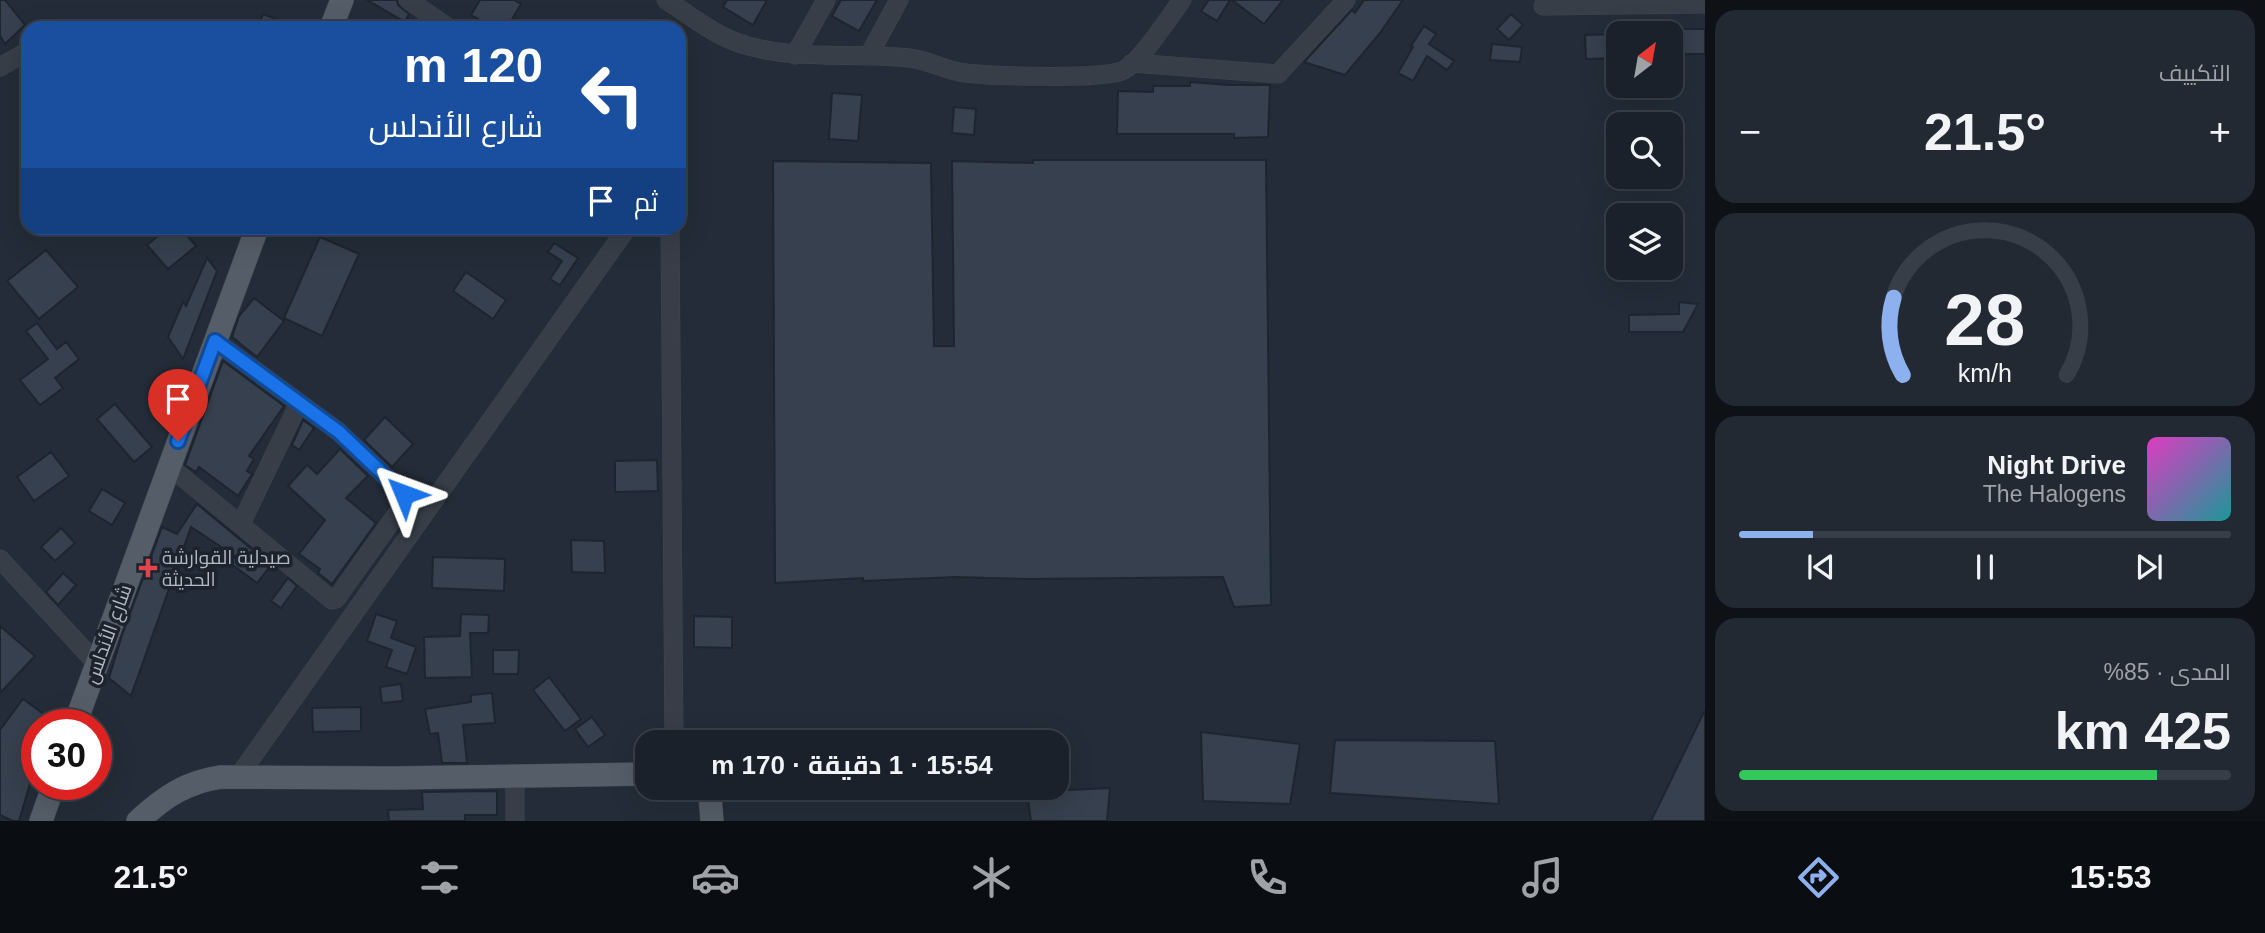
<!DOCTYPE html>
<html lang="ar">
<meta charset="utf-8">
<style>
:root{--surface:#1a212a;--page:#232932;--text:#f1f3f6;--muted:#9fa3a8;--line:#383e47;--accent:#8db0ee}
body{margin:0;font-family:Arial,Cairo,sans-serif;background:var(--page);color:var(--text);direction:rtl;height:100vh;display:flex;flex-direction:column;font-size:26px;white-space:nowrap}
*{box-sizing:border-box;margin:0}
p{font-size:23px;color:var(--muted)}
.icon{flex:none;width:38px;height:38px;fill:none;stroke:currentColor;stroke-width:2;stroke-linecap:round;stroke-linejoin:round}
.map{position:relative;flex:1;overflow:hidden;direction:ltr}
.panel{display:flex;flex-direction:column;gap:10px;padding:10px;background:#0e1217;width:560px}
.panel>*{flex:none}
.hud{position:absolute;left:21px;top:21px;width:665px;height:214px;border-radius:21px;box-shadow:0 7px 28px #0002,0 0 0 2px var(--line);direction:rtl;background:#1a4fa0;color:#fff;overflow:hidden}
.needle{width:46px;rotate:31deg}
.fabs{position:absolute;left:1606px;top:21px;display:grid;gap:14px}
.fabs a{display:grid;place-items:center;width:77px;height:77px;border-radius:14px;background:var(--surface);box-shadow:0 7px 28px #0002,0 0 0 2px var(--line);font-size:35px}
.speed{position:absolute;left:21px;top:709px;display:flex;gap:14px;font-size:35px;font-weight:700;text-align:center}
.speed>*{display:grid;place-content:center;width:91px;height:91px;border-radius:50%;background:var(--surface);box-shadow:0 7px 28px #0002,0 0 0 2px var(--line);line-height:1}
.speed .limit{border:10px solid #d22;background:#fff;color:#111}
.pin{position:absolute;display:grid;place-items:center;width:60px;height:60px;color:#fff;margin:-72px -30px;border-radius:50% 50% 50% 0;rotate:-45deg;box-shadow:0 0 7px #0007}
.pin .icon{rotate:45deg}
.me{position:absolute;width:77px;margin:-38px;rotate:314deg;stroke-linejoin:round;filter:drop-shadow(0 0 5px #0008)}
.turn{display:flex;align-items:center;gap:24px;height:147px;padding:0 28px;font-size:32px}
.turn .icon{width:91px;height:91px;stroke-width:2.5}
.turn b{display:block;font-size:49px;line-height:60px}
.then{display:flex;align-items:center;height:66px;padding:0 28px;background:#0003;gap:14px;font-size:26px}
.big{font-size:52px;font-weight:700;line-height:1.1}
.panel .tile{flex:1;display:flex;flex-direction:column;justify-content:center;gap:10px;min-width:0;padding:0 24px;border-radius:21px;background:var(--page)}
.panel .dial{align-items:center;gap:0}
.dial svg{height:182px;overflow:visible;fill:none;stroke:var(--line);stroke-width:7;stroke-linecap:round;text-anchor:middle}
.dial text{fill:var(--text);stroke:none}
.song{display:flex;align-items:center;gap:21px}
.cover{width:84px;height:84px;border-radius:10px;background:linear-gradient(135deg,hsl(310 70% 55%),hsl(180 70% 35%))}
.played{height:7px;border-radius:4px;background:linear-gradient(90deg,var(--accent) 15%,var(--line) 15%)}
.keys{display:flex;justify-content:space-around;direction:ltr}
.heat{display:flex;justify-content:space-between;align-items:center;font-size:38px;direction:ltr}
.charge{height:10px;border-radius:5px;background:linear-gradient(90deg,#34c759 85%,var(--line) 0)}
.trip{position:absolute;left:635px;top:730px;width:434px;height:70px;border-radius:21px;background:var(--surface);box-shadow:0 7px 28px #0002,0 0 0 2px var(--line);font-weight:700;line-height:70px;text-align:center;direction:rtl}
.menu{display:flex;height:112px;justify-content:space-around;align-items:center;background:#0a0d11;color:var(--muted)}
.menu .icon{width:49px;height:49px}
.menu .on{color:var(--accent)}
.menu b{font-size:32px;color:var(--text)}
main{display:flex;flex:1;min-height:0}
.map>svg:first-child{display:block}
</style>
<main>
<section class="panel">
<div class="tile"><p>التكييف</p>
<div class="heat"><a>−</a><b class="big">21.5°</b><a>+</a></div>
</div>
<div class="tile dial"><svg viewBox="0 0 100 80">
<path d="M14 69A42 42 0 1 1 86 69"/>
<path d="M14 69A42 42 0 0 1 10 35" stroke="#8db0ee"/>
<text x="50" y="56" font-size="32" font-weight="700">28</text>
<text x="50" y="72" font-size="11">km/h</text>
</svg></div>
<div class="tile">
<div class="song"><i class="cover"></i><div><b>Night Drive</b><p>The Halogens</p></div></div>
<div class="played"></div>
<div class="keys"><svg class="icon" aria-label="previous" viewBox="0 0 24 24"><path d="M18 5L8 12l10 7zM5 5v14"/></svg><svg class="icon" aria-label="pause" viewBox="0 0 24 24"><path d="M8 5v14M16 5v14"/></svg><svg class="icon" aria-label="next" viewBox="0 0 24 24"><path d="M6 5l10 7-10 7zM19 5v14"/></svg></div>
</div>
<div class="tile"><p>المدى · 85%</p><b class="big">425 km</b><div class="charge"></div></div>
</section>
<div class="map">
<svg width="1705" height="821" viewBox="0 0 1705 821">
<rect width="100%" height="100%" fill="#232c38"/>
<path fill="#36404e" stroke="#1e252f" stroke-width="2" d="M 0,0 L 5,0 L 25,25 L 5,44 L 0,36 Z
M 367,0 L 397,0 L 398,5 L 409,14 L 405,22 Z
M 480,0 L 514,0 L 521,4 L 507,28 L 494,28 L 471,15 Z
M 727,0 L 767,0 L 753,25 L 723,7 Z
M 841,0 L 877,0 L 859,31 L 832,16 Z
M 1209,0 L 1230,0 L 1217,21 L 1201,11 Z
M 1232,0 L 1283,0 L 1264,24 Z
M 1364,0 L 1403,0 L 1380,33 L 1345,75 L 1304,62 L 1352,10 L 1355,13 Z
M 263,14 L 296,27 L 295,28 L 257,28 Z
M 1511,14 L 1523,25 L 1509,40 L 1497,29 Z
M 1424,26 L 1436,34 L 1429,44 L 1454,61 L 1447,70 L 1427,56 L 1413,81 L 1398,73 L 1413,47 L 1411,46 Z
M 1681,29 L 1705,29 L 1705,54 L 1682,54 Z
M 1619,34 L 1619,58 L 1586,59 L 1585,35 Z
M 1492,44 L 1522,47 L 1520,62 L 1490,60 Z
M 1190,82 L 1229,85 L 1270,85 L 1268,137 L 1234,138 L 1234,134 L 1117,134 L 1118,91 L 1153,92 L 1153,86 L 1190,86 Z
M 832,93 L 862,95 L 858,141 L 829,139 Z
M 954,107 L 976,109 L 974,135 L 952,133 Z
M 1033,160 L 1266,160 L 1271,605 L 1234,607 L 1223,577 L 1028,579 L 956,577 L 863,581 L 863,578 L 775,583 L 773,161 L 931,163 L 934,346 L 954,346 L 952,161 L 1033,163 Z
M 168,228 L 181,228 L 196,246 L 168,269 L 147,245 Z
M 320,237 L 359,254 L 322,336 L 284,318 Z
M 554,243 L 578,258 L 560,285 L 550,279 L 562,261 L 548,252 Z
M 46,250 L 78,287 L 39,319 L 7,281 Z
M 207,258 L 217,271 L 183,359 L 168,337 L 183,302 L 186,306 Z
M 466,272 L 506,300 L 493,319 L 453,291 Z
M 254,298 L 284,321 L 257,357 L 232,337 L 239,316 Z
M 1679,302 L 1698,304 L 1683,332 L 1629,332 L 1629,315 L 1679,314 Z
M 37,323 L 57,349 L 66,342 L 79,359 L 55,378 L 63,388 L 40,405 L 20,380 L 48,359 L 26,331 Z
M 223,361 L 284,406 L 249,456 L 254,459 L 247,471 L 252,474 L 238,496 L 199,467 L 196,472 L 185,465 Z
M 115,404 L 152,447 L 134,462 L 97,419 Z
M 385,417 L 413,444 L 392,467 L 364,440 Z
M 303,420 L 314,428 L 299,450 L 292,445 Z
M 340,449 L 368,476 L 346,498 L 376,523 L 332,584 L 318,573 L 320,569 L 299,554 L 325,520 L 288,486 L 307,465 L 317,474 Z
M 51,452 L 69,476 L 34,501 L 17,477 Z
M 657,460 L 658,491 L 615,492 L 615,461 Z
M 102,489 L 125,503 L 112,525 L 89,511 Z
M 197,504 L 271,565 L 257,583 L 230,563 L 235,556 L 191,527 L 131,696 L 109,678 L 122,635 L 162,527 L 177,534 Z
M 61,528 L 75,543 L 55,561 L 41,547 Z
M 571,540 L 604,541 L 605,573 L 572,572 Z
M 433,557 L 505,559 L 504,591 L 432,588 Z
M 63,573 L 76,585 L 58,605 L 46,592 Z
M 288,578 L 297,586 L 281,608 L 271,601 Z
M 376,614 L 397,621 L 391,638 L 416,647 L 407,674 L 386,667 L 392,650 L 367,641 Z
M 461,614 L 489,615 L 488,633 L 470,633 L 472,677 L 425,678 L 424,637 L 460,636 Z
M 694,616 L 732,617 L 732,648 L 694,647 Z
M 0,626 L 35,656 L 0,693 Z
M 493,650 L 519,650 L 518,674 L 493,674 Z
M 549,677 L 581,719 L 565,731 L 533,690 Z
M 401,684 L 403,701 L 382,703 L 380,687 Z
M 492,693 L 495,723 L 463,725 L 467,763 L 442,763 L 438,733 L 430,734 L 425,709 L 471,702 L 471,695 Z
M 23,699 L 45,715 L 23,743 L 37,752 L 37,760 L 19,821 L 13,821 L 0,815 L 0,730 Z
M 361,707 L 361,731 L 313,732 L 312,708 Z
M 1705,710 L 1705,821 L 1651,821 Z
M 592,717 L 605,735 L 588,747 L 575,729 Z
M 1201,732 L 1300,744 L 1290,804 L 1203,801 Z
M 1335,740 L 1495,741 L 1499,804 L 1330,793 Z
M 1110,788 L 1107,821 L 1031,821 L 1027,792 Z
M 497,791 L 497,815 L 465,815 L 465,821 L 389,821 L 388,810 L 423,809 L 422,792 Z"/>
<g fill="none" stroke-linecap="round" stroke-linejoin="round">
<defs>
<path id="minor" d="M 408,0 L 449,28
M 666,0 C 691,16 716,37 745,45 C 798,61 854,52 909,58 C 929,60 946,71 965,73 C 992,76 1105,80 1124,70 C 1142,60 1169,17 1182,0
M 1543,6 L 1705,4
M 795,55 L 826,0
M 869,55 L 899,0
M 1132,63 L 1278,74 L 1346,0
M 0,67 L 28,51
M 670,228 L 674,742
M 169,466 L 332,600 L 336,599 L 406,501 L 404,494 L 339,432 L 215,341
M 241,524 L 299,403
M 0,559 L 97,664
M 238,777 L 627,228
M 515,821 L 515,775"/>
<path id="major" d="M 331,28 L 342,0
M 75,724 L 257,228
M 707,788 L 710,796 L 712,821
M 41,821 L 54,784
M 138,821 C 164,797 186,782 221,777 L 393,778 L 648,774"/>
</defs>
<use href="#minor" stroke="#404751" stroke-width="19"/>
<use href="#major" stroke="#404751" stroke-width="24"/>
<use href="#minor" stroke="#373e48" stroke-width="18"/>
<use href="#major" stroke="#555d68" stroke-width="23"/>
</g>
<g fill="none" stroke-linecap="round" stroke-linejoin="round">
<defs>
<path id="route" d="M 178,441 L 215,341 L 339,432 L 404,494"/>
</defs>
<use href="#route" stroke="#114b97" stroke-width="18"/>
<use href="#route" stroke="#1a73e8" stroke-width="12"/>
</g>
<path fill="#e0444e" stroke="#1c232d" stroke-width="2.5" d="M144.5 557.5h7v7h7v7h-7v7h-7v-7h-7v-7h7z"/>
<g text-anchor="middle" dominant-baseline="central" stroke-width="7" stroke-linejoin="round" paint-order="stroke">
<g font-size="19" fill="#b2b9c4" stroke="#1c232d" text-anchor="start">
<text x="162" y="557">صيدلية القوارشة<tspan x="162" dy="22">الحديثة</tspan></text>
</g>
<g font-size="19" fill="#b2b9c4" stroke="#1c232d">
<text transform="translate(108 634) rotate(-70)">شارع الأندلس</text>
</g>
</g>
</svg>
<div class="fabs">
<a><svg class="needle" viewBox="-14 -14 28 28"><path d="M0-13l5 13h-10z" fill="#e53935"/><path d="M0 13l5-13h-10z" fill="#9fa3a8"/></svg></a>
<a><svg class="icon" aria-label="search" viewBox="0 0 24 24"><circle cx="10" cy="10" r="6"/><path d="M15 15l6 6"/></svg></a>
<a><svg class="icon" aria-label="layers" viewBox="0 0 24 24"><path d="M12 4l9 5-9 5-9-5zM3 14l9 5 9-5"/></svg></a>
</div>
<div class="speed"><div class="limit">30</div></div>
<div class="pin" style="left:178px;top:441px;background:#d93025"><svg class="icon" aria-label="arrive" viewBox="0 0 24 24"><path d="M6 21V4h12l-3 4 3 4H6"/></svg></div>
<svg class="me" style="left:404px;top:494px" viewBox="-20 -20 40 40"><path d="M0-17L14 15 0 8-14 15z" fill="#1a73e8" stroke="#fff" stroke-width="4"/></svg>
<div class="trip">15:54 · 1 دقيقة · 170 m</div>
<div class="hud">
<div class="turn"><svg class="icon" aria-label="left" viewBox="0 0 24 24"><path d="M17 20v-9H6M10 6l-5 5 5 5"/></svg><div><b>120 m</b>شارع الأندلس</div></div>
<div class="then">ثم<svg class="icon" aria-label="arrive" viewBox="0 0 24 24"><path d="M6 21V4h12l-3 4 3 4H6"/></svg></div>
</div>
</div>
</main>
<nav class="menu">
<b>15:53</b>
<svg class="icon on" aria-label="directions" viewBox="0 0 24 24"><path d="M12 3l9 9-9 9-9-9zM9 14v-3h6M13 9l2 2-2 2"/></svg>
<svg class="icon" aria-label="music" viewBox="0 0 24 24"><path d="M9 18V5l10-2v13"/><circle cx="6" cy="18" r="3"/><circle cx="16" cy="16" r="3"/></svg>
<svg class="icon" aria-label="phone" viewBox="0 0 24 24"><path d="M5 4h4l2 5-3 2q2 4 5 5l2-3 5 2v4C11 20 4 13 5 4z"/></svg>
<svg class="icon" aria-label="climate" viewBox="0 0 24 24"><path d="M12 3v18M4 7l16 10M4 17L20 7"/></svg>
<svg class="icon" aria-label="car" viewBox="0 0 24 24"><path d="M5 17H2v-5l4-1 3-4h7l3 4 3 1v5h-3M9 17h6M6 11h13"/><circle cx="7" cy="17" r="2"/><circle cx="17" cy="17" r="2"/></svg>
<svg class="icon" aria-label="filters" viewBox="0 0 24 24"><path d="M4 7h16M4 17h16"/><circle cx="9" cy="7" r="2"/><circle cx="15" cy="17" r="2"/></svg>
<b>21.5°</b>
</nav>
